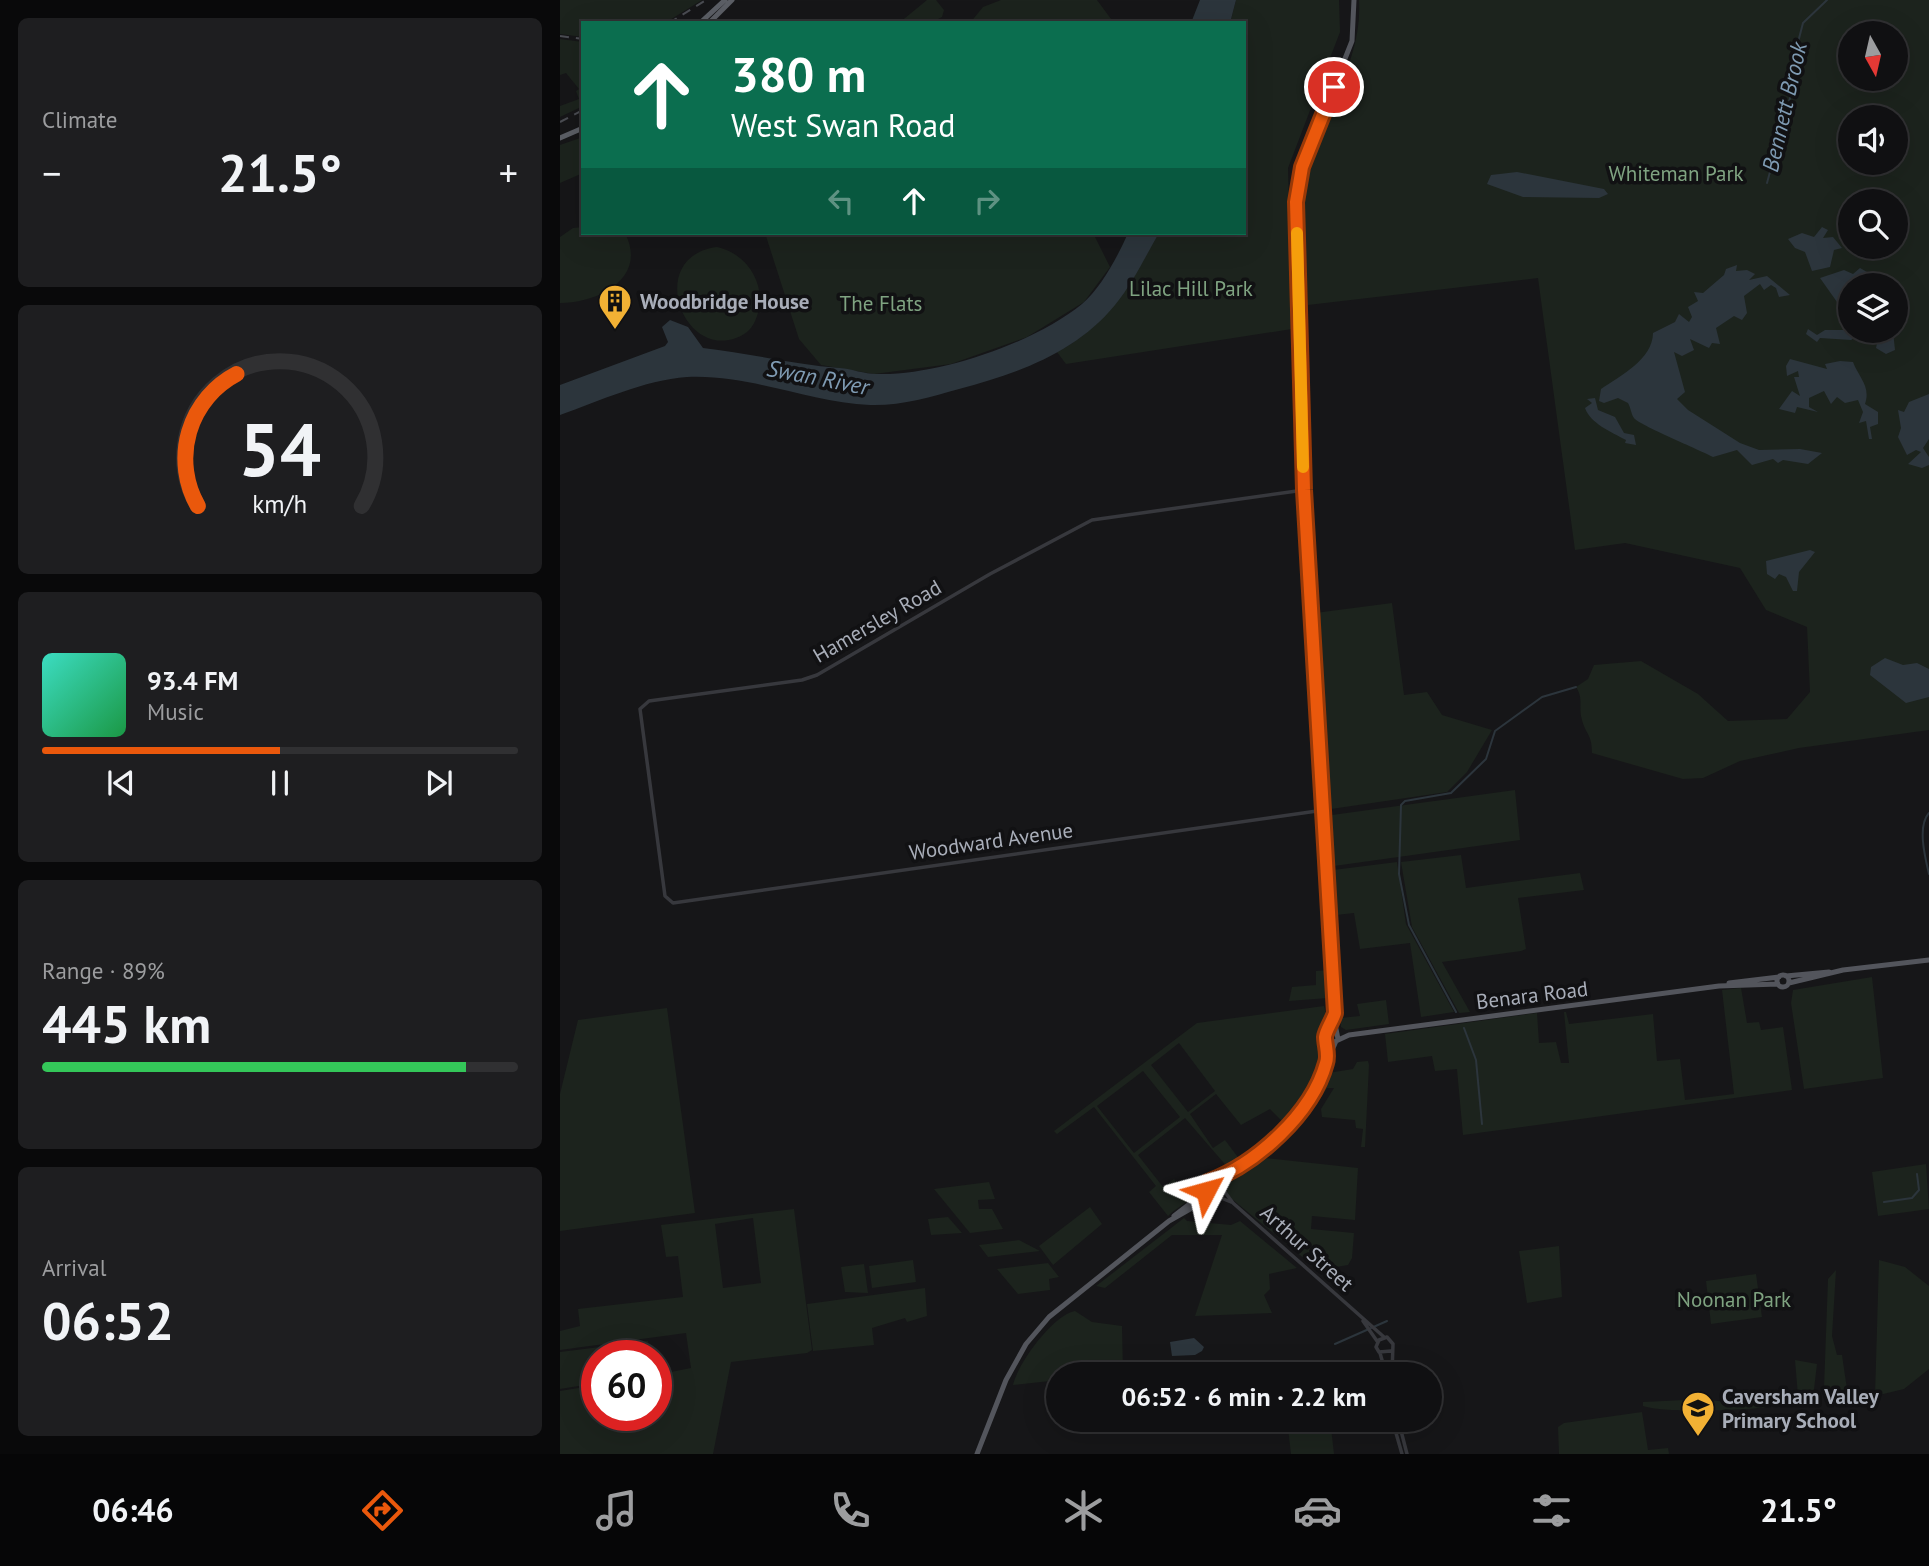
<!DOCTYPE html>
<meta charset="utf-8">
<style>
:root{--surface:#101012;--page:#1e1e20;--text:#f1f3f6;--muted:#9c9d9f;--line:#303032;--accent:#ea580c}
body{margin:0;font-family:"PT Sans",sans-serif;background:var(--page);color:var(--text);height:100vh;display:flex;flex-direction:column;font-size:26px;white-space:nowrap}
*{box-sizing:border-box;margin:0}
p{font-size:23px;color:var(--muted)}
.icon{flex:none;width:38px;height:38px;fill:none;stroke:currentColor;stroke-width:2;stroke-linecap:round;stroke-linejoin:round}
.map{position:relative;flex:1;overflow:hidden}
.details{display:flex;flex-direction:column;gap:18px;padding:18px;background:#09090a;width:560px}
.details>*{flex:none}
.top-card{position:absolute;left:21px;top:21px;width:665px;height:214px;border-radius:0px;box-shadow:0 7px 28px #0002,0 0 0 2px var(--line);background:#0b6e4f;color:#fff;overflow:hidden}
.needle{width:46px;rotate:172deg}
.controls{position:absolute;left:1278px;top:21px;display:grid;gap:14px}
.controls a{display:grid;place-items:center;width:70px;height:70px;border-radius:50%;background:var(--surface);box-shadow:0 7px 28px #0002,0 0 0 2px var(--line);font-size:35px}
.speed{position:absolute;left:21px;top:1340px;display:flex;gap:14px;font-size:35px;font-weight:700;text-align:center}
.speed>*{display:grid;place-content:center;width:91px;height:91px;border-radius:50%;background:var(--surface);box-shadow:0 7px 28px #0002,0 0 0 2px var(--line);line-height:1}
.speed .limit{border:10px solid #d22;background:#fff;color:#111}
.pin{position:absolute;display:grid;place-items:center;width:60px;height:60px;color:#fff;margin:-30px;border:4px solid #fff;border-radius:50%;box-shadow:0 2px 7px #0007}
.me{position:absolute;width:77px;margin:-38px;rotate:51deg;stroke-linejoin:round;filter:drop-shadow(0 0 5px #0008)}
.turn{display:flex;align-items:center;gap:24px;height:147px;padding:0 35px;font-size:32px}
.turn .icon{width:91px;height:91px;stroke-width:2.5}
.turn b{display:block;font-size:49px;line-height:60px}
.lanes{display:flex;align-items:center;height:66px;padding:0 35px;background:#0003;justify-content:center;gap:35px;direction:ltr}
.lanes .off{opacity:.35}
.big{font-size:52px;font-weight:700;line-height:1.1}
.details .widget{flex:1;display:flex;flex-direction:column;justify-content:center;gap:10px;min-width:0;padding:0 24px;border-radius:10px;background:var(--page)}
.details .dial{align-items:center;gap:0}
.dial svg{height:182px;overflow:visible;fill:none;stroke:var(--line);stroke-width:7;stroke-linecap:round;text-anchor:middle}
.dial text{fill:var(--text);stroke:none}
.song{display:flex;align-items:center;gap:21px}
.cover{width:84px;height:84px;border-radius:10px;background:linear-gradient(135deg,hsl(170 70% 55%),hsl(140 70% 35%))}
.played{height:7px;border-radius:4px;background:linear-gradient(90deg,var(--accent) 50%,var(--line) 50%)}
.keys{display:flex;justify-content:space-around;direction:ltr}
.heat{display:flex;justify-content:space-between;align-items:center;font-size:38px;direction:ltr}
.charge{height:10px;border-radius:5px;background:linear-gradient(90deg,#34c759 89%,var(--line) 0)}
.trip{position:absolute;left:486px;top:1362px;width:396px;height:70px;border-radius:35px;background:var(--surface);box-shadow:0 7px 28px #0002,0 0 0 2px var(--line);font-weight:700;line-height:70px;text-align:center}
.menu{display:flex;height:112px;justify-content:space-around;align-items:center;background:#060607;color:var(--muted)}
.menu .icon{width:49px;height:49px}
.menu .selected{color:var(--accent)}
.menu b{font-size:32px;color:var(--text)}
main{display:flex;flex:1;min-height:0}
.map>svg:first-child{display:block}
</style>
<main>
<section class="details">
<div class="widget"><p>Climate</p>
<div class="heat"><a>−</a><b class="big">21.5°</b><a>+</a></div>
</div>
<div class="widget dial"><svg viewBox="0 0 100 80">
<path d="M14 69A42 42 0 1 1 86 69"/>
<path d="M14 69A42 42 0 0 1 31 11" stroke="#ea580c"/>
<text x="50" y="56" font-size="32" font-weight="700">54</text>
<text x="50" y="72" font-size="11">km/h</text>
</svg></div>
<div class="widget">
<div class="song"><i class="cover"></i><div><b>93.4 FM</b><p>Music</p></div></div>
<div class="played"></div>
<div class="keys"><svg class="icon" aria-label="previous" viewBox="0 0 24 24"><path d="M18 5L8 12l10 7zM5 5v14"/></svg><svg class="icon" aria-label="pause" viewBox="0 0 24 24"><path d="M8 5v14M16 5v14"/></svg><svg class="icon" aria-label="next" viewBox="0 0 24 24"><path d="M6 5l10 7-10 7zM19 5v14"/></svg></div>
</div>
<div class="widget"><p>Range · 89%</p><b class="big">445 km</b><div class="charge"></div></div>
<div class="widget"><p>Arrival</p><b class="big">06:52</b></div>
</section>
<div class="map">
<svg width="1369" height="1454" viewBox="0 0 1369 1454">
<rect width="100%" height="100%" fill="#161618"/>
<path fill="#1c231d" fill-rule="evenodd" d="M 0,0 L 142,0 L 105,23 L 23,23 L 23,37 L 0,34 Z
M 367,0 L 376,0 L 384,10 L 382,17 L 370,23 L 339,23 Z
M 441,0 L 537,0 L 554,23 L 410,23 L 423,7 Z
M 676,0 L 779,0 L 780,32 L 728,168 L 732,329 L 506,364 L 497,352 C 547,327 572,279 599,233 L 684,233 L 684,23 L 670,23 Z
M 799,0 L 1369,0 L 1369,730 L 1239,748 L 1180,761 L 1143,778 L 1123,779 L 1032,753 C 1032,734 1026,735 1022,720 C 1018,707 1024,699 1016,687 L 1028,679 L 1034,665 L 1081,661 L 1138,694 L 1168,721 L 1227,719 L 1250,692 L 1247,627 L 1206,610 L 1180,568 L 1065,543 L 1015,550 L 978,278 L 748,305 C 746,262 738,214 748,172 C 761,113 803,63 799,0 ZM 1290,33 L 1335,33 L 1335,79 L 1290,79 ZM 1290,117 L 1335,117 L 1335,163 L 1290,163 ZM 1290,201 L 1335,201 L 1335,247 L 1290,247 ZM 1290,285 L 1335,285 L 1335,331 L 1290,331 Z
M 0,39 L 23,42 L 23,106 L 0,117 L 0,106 L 19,99 L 16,91 L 19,89 L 6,73 L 0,75 Z
M 23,137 L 23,173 L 0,183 L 0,145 Z
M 23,227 L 23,233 L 65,233 C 88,278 39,303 0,303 L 0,237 L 13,228 Z
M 205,233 L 533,233 L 550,267 L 524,302 L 467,337 L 391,364 L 314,374 L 261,365 L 239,339 Z
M 157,247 C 187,253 208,286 197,316 C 193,328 187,334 176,338 C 121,358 86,256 157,247 Z
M 832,603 L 844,695 L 867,692 L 882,715 L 932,730 L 907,772 L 887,792 L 771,809 L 755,613 Z
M 955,790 L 960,840 L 774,866 L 772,815 Z
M 901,855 L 906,888 L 1020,873 L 1024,890 L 958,898 L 966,949 L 961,951 L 882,962 L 910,1012 L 899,1013 L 852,927 L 841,862 Z
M 837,862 L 846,924 L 894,1012 L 861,1017 L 850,943 L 800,949 L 794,913 L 776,915 L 773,870 Z
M 770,970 L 771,995 L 768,998 L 729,1001 L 732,987 L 756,985 L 756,971 Z
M 1312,977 L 1323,1078 L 1244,1089 L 1231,1003 L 1233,990 Z
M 1181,988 L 1187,1023 L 1199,1022 L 1201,1030 L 1223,1027 L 1232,1090 L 903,1135 L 897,1069 L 875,1071 L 872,1056 L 828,1062 L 825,1034 L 977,1013 L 979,1043 L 996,1042 L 1001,1063 L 1009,1063 L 1004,1012 L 1006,1012 L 1009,1024 L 1093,1014 L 1097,1061 L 1120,1059 L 1125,1100 L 1174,1094 L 1162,990 Z
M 826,1000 L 829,1024 L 786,1030 L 781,1027 L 780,1018 L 800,1016 L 797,1004 Z
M 764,1006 L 766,1014 L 759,1036 L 761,1059 L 753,1082 L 724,1123 L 710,1109 L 681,1125 L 656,1094 L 630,1114 L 653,1148 L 665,1140 L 680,1160 L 669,1169 L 625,1118 L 578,1155 L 603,1187 L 614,1179 L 626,1193 L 643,1181 C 636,1199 621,1204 608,1216 L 589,1192 L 596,1186 L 534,1107 L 497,1134 L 494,1131 L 637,1023 ZM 619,1043 L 655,1091 L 628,1112 L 591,1065 ZM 583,1071 L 620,1117 L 574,1153 L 537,1106 Z
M 107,1008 L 135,1213 L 0,1231 L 0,1094 L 18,1020 Z
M 808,1061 L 809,1065 L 805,1147 L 801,1147 L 803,1129 L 796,1128 L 795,1120 L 762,1117 L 761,1109 L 774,1088 L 767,1088 L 760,1099 L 756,1098 L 768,1073 L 793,1069 L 797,1062 Z
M 705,1158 L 798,1168 L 795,1220 L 752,1216 L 751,1229 L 794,1233 L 792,1258 L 788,1265 L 758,1270 L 672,1199 L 667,1193 L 668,1184 Z
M 1366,1164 L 1369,1209 L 1318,1216 L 1312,1172 Z
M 429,1182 L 435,1199 L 418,1200 L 419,1209 L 432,1209 L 443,1229 L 410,1233 L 374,1189 Z
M 530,1207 L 542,1224 L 493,1265 L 479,1246 Z
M 234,1209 L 252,1350 L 247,1353 L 171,1362 L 153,1454 L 0,1454 L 0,1391 L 37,1385 L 37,1416 L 96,1416 L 96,1375 L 131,1368 L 126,1333 L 0,1350 L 0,1331 L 20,1326 L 18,1309 L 123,1297 L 118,1256 L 106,1257 L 101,1225 ZM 193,1218 L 201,1283 L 163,1288 L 155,1224 Z
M 388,1217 L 402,1233 L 371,1235 L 368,1219 Z
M 624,1218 L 627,1221 L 671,1225 L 680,1221 L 737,1268 L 709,1274 L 710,1289 L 704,1295 L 712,1313 L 635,1316 L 662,1235 L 612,1235 L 545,1288 L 536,1286 Z
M 459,1240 L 480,1251 L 428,1257 L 419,1245 Z
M 999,1246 L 1002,1297 L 967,1303 L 959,1251 Z
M 353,1260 L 356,1282 L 312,1288 L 309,1266 Z
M 1319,1260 L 1345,1267 L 1369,1286 L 1369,1369 L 1344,1389 L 1315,1396 Z
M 488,1263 L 499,1277 L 489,1279 L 490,1290 L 458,1294 L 437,1269 Z
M 304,1264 L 308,1293 L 285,1292 L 281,1267 Z
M 1276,1270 L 1272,1336 L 1277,1355 L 1282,1355 L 1288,1396 L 1269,1398 L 1264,1388 L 1268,1279 Z
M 1196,1274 L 1202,1317 L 1151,1324 L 1146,1281 Z
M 365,1288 L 367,1316 L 347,1322 L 345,1318 L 312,1328 L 314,1345 L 253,1351 L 247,1304 Z
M 515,1311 L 532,1322 L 562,1326 L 563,1373 L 499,1374 L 499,1380 L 453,1385 C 458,1363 493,1315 515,1311 Z
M 88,1341 L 91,1356 L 37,1356 L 37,1383 L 0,1389 L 0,1352 Z
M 1235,1360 L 1257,1364 L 1253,1398 C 1233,1410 1108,1415 1083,1406 L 1083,1402 L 1145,1399 L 1178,1404 L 1238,1396 Z
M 1082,1412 L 1088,1450 L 1108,1448 L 1109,1454 L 999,1454 L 998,1427 L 1004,1423 Z
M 727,1419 L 770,1419 L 774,1454 L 731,1454 Z"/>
<path fill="#2c353c" d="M 640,0 L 676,0 L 670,23 L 631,23 Z
M 957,172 L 1044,189 L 1048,194 L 1039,198 L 963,197 L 927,184 L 931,175 Z
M 1262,227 L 1268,230 L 1263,238 L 1273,237 L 1282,248 L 1274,250 L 1270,267 L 1252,271 L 1245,252 L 1235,248 L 1228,239 L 1242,233 L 1254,237 Z
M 568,233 L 599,233 C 585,257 573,283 555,305 C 516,353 456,374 399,389 C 371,397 340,406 310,405 C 248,402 190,374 127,377 C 84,380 40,401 0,415 L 0,385 L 105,346 L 108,342 L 102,327 L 110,320 L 128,327 L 143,348 C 189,353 235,365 280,368 C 292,369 304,374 317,374 C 378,376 474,343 522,304 C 541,288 558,256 568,233 Z
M 1177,265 L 1176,271 L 1187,270 L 1195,274 L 1189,280 L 1207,276 L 1230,295 L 1219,297 L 1216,288 L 1211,285 L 1204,290 L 1200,284 L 1184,296 L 1187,313 L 1182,320 L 1174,316 L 1156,328 L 1160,344 L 1152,343 L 1149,348 L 1130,339 L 1134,350 L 1122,356 L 1114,352 L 1125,392 L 1117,399 L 1128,410 L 1180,443 L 1199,450 L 1240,449 L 1262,453 L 1248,464 L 1223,460 L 1218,463 L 1213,459 L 1192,465 L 1177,450 L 1153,457 C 1140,450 1079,425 1074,418 C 1071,414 1071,408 1068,403 L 1058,398 L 1044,403 L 1039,401 L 1041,389 C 1060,376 1093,359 1093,333 L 1115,322 L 1119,314 L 1129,322 L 1132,317 L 1128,307 L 1138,301 L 1134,292 L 1143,293 L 1164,275 L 1166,269 Z
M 1300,268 L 1314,276 L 1320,285 L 1290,285 L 1290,300 L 1277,302 L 1260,278 L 1284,270 L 1293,274 Z
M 1288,325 L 1296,337 L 1291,340 L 1260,338 L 1257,342 L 1246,334 L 1248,329 L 1257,335 L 1265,330 L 1284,330 Z
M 1313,331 L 1333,331 L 1335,350 L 1326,354 L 1316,348 L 1318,339 Z
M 1230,359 L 1267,369 L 1265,364 L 1280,361 L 1293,362 C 1299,378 1311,386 1305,404 L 1318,412 L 1318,424 L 1310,427 L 1312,439 L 1309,439 L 1306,421 L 1299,423 L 1303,412 L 1298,400 L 1285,403 L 1277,397 L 1271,404 L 1264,391 L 1249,398 L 1249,407 L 1258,412 L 1237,407 L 1235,413 L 1219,409 L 1232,391 L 1240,396 L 1234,377 L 1239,377 L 1238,371 L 1227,376 L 1226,366 Z
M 1369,394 L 1369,439 L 1363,448 L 1369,457 L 1369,465 L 1362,468 L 1348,464 L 1361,452 L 1356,450 L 1347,455 L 1338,437 L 1341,428 L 1338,410 L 1344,412 L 1349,402 Z
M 1035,398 L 1038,410 L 1055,417 L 1064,433 L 1074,435 L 1076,445 L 1065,443 L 1066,440 C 1051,432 1030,423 1025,408 L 1032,403 L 1027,399 Z
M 1250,550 L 1255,552 L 1239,572 L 1237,591 L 1233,591 L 1226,577 L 1219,574 L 1215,579 L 1207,574 L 1206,561 Z
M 1325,658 L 1343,665 L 1357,663 L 1369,669 L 1369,697 L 1346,703 L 1310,675 L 1311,667 Z
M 634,1338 L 644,1347 L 642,1351 L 635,1355 L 612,1356 L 610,1342 Z"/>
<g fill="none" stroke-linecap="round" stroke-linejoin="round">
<path stroke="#2c353c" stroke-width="2" d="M 1207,183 L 1233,87 L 1236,50 L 1243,23 L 1267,0
M 1369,813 C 1357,826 1365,857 1369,874
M 896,1012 L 849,925 L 839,874 L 841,805 L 845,801 L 891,793 L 926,759 L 935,731 L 982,697 L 1016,687
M 904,1028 L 916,1060 L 922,1124
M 1324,1202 L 1352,1198 L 1359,1190 L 1357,1174
M 775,1344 L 827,1321"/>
<path stroke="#37383d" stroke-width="3.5" d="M 744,490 L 532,520 L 430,574 L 257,675 L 242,680 L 89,701 L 80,709 L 105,896 L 113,903 L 764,810
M 662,1188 L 673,1203 L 824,1337
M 656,1196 L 671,1202
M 803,1321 L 817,1341
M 831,1351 L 819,1352 L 816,1347 L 819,1340 L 827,1337 L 833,1344 L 832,1374
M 820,1353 L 826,1374
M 832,1419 L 842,1454
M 838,1419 L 847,1454"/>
<path stroke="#53555c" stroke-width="5" d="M1217 981a6 6 0 1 1 12 0a6 6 0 1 1-12 0Z
M 1226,976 L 1269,972
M 1169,983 L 1219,977
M 1229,983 L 1283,970 L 1369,960
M 774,1019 L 778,1039
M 768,1060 L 765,1035 L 774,1017 L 775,1000 L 744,490 L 736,202 L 742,167 L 792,41 L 794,0
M645 1188a8 8 0 1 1 16 0a8 8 0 1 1-16 0Z
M 654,1180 C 718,1152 750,1103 776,1041 L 789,1035 L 1159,986 L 1218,984
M 662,1187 L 667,1179 L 691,1160
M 614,1216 L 636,1199 L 645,1188
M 417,1454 L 446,1380 L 466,1344 L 489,1317 L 609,1221 L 653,1196"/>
<path stroke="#5b5e65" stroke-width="5" d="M 140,23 L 165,0
M 149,23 L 172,0
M 0,138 L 23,128"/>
<path stroke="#4a4c52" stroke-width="2" stroke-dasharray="9 7" stroke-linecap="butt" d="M 109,23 L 146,0
M 0,36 L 23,39
M 0,122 L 23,110"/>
</g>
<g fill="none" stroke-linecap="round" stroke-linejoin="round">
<defs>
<path id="route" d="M 646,1191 L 648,1182 C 696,1164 752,1114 766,1063 C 769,1055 765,1045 765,1037 C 766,1030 773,1020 775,1013 L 744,490 L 736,202 L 742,167 L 774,87"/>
</defs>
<use href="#route" stroke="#983908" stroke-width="18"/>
<use href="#route" stroke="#ea580c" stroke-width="12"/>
<path stroke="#f59e0b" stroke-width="12" d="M 737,233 L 743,467"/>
</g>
<defs>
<symbol id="building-pin" viewBox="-11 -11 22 30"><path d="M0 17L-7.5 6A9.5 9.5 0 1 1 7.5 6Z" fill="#f2b134" stroke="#111113"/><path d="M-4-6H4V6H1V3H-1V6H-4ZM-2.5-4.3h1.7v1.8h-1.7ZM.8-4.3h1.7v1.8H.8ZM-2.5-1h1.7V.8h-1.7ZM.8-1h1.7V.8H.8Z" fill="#111"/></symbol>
<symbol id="school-pin" viewBox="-11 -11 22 30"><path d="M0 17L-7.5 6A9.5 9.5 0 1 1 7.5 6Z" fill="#f2b134" stroke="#111113"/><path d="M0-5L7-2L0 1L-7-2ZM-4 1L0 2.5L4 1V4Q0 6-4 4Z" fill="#111"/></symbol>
</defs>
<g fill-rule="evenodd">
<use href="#building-pin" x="36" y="282" width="38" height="52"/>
<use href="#school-pin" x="1119" y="1389" width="38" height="52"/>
</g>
<g text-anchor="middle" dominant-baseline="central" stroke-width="7" stroke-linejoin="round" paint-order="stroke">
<g font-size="21" fill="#7fa381" stroke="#111113">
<text x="1116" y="173">Whiteman Park</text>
<text x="631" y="288">Lilac Hill Park</text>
<text x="321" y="303">The Flats</text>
<text x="1174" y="1299">Noonan Park</text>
</g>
<g font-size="21" font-weight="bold" fill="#a8adb8" stroke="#111113" text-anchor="start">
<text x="80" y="301">Woodbridge House</text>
<text x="1162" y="1396">Caversham Valley<tspan x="1162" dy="24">Primary School</tspan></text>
</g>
<g font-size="21" fill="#a8adb8" stroke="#111113">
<text transform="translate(317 621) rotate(-30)">Hamersley Road</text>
<text transform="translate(431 841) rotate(-8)">Woodward Avenue</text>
<text transform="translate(972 995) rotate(-7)">Benara Road</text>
<text transform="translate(747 1248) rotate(42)">Arthur Street</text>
</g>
<g font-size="23" font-style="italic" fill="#7f9bb3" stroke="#111113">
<text transform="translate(1224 107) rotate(-77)">Bennett Brook</text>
<text transform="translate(258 377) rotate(11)">Swan River</text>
</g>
</g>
</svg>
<div class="controls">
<a><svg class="needle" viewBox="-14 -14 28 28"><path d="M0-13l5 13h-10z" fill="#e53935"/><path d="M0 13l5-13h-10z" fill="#9c9d9f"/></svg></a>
<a><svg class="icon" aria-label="sound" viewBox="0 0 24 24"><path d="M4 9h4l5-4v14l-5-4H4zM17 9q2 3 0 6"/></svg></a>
<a><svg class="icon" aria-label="search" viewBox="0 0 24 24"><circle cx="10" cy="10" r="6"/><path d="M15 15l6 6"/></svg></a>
<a><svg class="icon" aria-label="layers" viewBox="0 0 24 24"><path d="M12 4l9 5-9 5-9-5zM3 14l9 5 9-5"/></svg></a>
</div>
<div class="speed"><div class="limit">60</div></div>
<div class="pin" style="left:774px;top:87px;background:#d93025"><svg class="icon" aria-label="arrive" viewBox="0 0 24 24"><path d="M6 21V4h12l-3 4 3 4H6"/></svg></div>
<svg class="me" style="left:646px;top:1191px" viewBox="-20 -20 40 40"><path d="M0-17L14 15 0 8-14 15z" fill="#ea580c" stroke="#fff" stroke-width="4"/></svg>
<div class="trip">06:52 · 6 min · 2.2 km</div>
<div class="top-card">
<div class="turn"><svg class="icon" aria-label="ahead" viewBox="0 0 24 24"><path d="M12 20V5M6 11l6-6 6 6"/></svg><div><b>380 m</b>West Swan Road</div></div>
<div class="lanes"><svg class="icon off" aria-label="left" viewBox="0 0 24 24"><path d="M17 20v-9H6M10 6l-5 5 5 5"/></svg><svg class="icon" aria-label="ahead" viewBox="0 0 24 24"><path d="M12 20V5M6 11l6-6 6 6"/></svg><svg class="icon off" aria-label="right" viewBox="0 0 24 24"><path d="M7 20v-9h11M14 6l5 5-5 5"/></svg></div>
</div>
</div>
</main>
<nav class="menu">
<b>06:46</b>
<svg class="icon selected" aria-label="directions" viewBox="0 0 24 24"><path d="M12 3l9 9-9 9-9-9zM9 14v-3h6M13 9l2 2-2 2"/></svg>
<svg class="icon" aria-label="music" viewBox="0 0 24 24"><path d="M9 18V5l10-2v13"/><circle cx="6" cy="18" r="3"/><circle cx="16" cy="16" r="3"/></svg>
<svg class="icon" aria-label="phone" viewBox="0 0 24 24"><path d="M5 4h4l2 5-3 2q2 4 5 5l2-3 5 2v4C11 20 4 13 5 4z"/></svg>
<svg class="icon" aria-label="climate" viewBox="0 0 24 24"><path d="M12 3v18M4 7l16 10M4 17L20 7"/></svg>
<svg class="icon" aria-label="car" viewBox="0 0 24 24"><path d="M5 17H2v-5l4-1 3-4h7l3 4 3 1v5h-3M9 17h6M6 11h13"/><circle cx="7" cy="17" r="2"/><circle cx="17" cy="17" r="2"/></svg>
<svg class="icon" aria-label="filters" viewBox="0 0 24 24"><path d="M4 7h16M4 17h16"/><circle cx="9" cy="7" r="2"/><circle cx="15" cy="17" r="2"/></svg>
<b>21.5°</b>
</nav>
